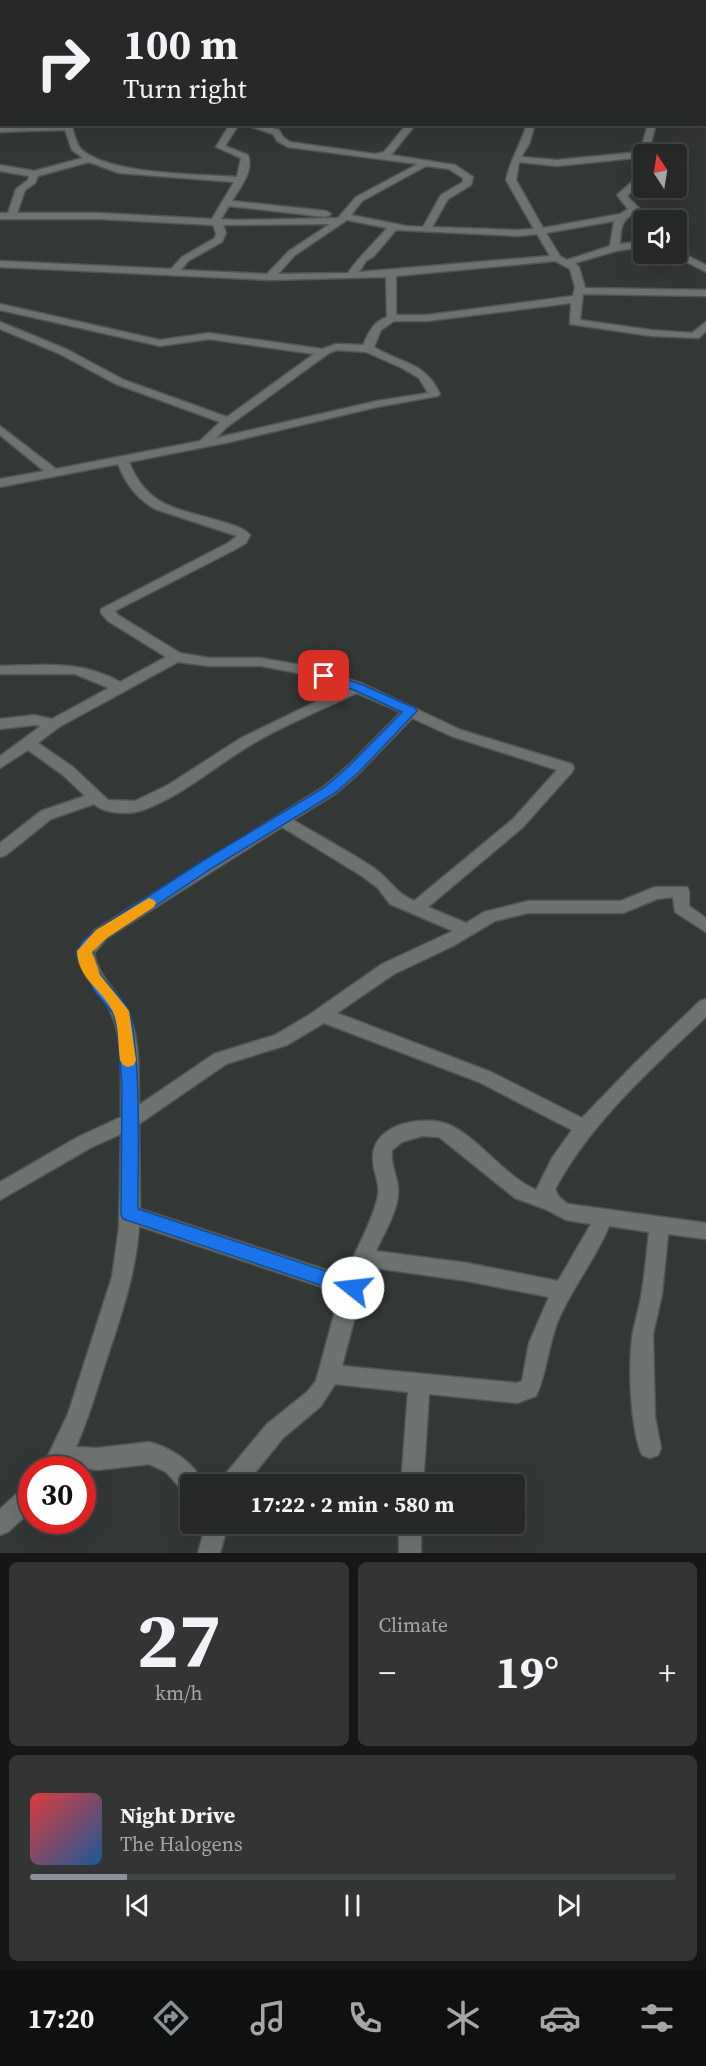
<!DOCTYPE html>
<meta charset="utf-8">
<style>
:root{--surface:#262928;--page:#323534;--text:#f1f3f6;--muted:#a4a6a8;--line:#424545;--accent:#8c9099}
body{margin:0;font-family:"Source Serif 4",serif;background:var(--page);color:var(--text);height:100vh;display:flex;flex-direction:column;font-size:22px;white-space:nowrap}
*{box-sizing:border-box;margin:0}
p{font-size:20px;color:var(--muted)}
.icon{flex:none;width:33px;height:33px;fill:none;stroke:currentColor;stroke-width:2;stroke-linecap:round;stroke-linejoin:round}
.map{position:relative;height:1553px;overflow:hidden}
.panel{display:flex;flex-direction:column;gap:9px;padding:9px;background:#151716;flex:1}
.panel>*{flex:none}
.banner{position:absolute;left:0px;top:0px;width:706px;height:126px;box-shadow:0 6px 24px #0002,0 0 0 2px var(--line);background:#262928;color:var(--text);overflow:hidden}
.needle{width:39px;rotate:348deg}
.fabs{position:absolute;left:633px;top:144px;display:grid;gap:12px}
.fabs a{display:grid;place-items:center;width:54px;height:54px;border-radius:6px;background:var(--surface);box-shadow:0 6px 24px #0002,0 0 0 2px var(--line);font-size:30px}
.speed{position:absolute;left:18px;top:1456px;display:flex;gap:12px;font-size:30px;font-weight:700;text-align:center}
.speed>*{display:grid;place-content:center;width:78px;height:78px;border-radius:50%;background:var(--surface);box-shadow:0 6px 24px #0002,0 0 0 2px var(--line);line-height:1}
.speed .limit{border:9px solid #d22;background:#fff;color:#111}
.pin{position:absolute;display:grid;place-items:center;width:51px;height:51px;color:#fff;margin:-26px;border-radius:12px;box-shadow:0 3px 9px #0006}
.me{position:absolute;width:66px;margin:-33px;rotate:286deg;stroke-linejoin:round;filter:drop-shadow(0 0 4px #0008)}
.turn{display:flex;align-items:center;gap:21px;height:126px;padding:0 24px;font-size:27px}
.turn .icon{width:78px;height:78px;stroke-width:2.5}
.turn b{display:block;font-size:42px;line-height:51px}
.big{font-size:45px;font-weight:700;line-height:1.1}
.panel .card{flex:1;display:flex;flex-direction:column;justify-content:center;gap:9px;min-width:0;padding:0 21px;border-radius:9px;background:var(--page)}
.panel .dial{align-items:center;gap:0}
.dial b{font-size:78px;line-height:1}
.song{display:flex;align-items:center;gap:18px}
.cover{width:72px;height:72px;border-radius:9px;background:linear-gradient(135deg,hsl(0 70% 55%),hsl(210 70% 35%))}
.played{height:6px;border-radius:3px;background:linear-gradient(90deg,var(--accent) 15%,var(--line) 15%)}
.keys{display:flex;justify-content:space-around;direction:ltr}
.heat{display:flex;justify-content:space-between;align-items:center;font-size:33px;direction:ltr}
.panel .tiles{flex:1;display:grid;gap:9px;grid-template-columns:1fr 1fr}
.card:last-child{grid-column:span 2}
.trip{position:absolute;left:180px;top:1474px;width:345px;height:60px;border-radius:6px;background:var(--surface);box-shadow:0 6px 24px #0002,0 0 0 2px var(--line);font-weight:700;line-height:60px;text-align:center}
.menu{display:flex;height:96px;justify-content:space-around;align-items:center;background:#0f1010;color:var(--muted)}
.menu .icon{width:42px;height:42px}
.menu .current{color:var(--accent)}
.menu b{font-size:27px;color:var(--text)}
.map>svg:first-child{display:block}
</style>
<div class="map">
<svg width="706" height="1553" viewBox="0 0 706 1553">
<rect width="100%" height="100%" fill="#333735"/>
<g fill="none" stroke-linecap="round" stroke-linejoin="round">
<defs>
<path id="minor" d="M 32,0 L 42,0 L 30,2 Z
M 144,0 L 152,0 L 152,2 L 145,2 Z
M 196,0 L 209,2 L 197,2 Z
M 272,0 L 280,0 L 280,2 L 273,2 Z
M 474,0 L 483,0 L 484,2 L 475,2 Z
M 522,0 L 530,0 L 530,2 L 523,2 Z
M 0,9 L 2,9 L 2,13 L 0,13 Z
M 0,58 L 2,58 L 2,62 L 0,62 Z
M 705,65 L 706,65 L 706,69 L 705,69 Z
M 705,84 L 706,84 L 706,89 L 705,89 Z
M 71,124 C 74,132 76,145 82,150 C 111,175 198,174 237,177 L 241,158 L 216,147 L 230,124 L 239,124 L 225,146 L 248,155 C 254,172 240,187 232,201 L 326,211 L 331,214 L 326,217 L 229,206 L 221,219 L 235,220 L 338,218 L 356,197 L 418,164 L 288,147 L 277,141 L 273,134 L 243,124 L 258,124 L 279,130 L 283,137 L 290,142 L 375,154 L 384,152 L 407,124 L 416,124 L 391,155 L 455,165 L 473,177 L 471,185 L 448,199 L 432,227 L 518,230 L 534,229 L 506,180 C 511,158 520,146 527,124 L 535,124 L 529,144 L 521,157 L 557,160 L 640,152 L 648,124 L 656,124 L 648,154 L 644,154 L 644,157 L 557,166 L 519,162 L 516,180 L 543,228 L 620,214 L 628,209 L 617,195 L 633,181 L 640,165 L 644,162 L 642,182 L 627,196 L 651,220 L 643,222 L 633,214 C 620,222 621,230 620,244 L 644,241 L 644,247 L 616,251 L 575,263 L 579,267 L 585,288 L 706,290 L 706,296 L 583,294 L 580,320 L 651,330 L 692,333 L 706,322 L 706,331 L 699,338 L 651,336 L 570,324 L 571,303 L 427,321 L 394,321 L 381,330 L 374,347 C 401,364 425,361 440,394 L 438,396 L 377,407 L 230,442 L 129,462 C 149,511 181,508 226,523 C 235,526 244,528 250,535 L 246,543 L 236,549 L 115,611 L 118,615 L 180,653 L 209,658 L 261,658 L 311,667 L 363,684 L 461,730 L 572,764 L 574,768 L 572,772 L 523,827 L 428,907 L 466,923 L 484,912 L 528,901 L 621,901 L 655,887 L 687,887 L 689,891 L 689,906 L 706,918 L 706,932 L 675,912 L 673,897 L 657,899 L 623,913 L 528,913 L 495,921 L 453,946 L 394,974 L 337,1013 L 491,1072 L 582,1118 L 634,1064 L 700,1001 L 706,999 L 706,1017 C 651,1069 592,1121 555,1189 L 559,1197 L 568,1204 L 706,1223 L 706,1239 L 668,1234 L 662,1294 L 653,1334 L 655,1417 L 661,1448 L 658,1455 L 650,1458 L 642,1455 C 630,1427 628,1363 633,1332 C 636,1318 640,1305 642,1291 C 645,1272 647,1252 649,1232 L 609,1226 C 596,1258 574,1285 560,1316 C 548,1342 548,1370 536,1396 L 517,1403 L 429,1394 L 423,1485 L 401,1485 L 408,1392 L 335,1384 L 321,1406 L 283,1438 L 245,1485 L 220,1485 L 223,1477 L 267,1424 L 307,1392 L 316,1381 L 340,1293 L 139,1226 C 136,1274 120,1319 105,1364 C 96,1392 88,1420 76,1447 L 98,1448 L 149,1442 C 172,1448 195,1463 204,1485 L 190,1485 L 190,1495 L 185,1493 L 166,1472 L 149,1464 L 98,1470 L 67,1466 L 64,1470 L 41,1470 L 68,1414 L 112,1277 L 119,1228 L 121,1134 L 92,1147 L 0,1200 L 0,1182 L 78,1137 L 121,1117 C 120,1085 125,1046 112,1015 C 103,991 81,980 77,951 L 95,930 L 325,786 L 349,765 L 401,712 L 357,693 C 322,710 283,725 249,746 C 214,767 182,796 143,810 C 130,815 104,814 94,804 L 51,819 L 6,855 L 0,857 L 0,843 L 41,811 L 85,796 L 63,775 L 28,750 L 0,768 L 0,756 L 41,726 L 34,725 L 0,729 L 0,719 L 34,715 L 52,719 L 109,688 L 75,674 L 0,674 L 0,666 C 43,665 81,660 120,682 L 166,657 L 108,621 L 101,613 L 101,609 L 228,543 L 237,536 L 155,509 C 136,498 126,484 118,464 L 0,487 L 0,479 L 44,471 L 0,435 L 0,426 L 56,469 L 200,441 L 220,422 L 116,384 L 58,353 L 0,329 L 0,322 L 66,349 L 124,380 L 227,417 L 314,354 L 209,339 L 160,346 L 0,310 L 0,304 L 160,340 L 209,333 L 322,349 L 336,344 L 363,345 C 369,332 373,322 387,317 L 386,277 L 269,280 L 0,267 L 0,261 L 171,269 L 182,257 L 215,238 L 216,233 L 213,225 L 99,219 L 0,219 L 0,213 L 8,213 L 16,189 L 28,180 L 29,176 L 0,171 L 0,165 L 34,171 L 83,158 L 72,150 L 65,130 L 0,132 L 0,126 ZM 89,162 L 119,173 L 234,182 L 212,219 L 99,213 L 17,213 L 25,190 L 35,183 L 38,176 ZM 426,166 L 449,169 L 463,178 L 463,182 L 441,195 L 423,227 L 406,226 L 351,215 L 362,201 ZM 347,220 L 387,228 C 374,244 359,256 348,273 L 278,274 L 295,255 ZM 614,221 L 610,246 L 567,260 L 560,256 L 546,233 ZM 330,224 L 289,251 L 267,274 L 181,270 L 188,261 L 222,242 L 226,233 L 223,225 ZM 396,230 L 518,236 L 537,234 L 550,256 L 359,272 L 366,261 L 374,256 ZM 555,261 L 570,269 L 575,287 L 573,296 L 427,315 L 397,315 L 396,313 L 396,276 ZM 337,350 L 366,352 L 402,368 L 419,378 L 428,393 L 377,401 L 216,438 L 227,427 L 329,353 ZM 178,662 L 209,666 L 261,666 L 303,674 L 344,688 L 241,738 L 168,785 L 135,801 L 108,800 L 73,767 L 38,743 L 59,727 ZM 412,718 L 451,736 L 557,770 L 513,819 L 414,901 C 397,894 389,879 374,868 C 348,851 320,836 293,820 L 335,794 L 359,773 ZM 282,827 L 362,876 L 378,888 L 390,904 L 453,931 L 382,964 L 309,1015 L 275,1035 L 214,1054 L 139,1105 C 138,1076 141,1039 128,1013 C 118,991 98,977 94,953 L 107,938 ZM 324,1023 L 479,1082 L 572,1130 L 552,1158 L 536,1190 C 503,1175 483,1142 452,1126 C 428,1114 374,1122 373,1156 C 372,1172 382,1184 377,1200 C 370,1227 355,1251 345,1276 L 140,1209 L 139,1124 L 226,1064 L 287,1045 ZM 422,1136 L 439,1137 L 515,1198 L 545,1209 L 566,1220 L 591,1224 L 558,1281 L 467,1263 L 376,1251 C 384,1233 400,1208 398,1188 C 397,1175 390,1164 392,1150 L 402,1142 ZM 368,1267 L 467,1281 L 549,1297 L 529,1343 L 522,1381 L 517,1383 L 342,1366 Z
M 676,250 L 706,265 L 706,272 L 673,255 L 671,254 L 676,254 Z
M 32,1484 L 32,1510 L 8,1532 L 0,1535 L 0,1509 L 24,1487 Z
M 206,1524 L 228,1524 L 220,1553 L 198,1553 Z
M 399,1524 L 421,1524 L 421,1553 L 399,1553 Z"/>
</defs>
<use href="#minor" stroke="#515653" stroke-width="3"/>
<use href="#minor" fill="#6e7370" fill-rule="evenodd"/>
</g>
<path fill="#1a73e8" stroke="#114b97" stroke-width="1.5" d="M 324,672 L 363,685 L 415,708 L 417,711 L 359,772 L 335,793 L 214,867 L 107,938 L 94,949 C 86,971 122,993 129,1011 C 134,1025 134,1041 136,1057 C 140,1107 138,1159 138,1209 L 359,1282 L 362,1288 L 359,1293 L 353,1296 L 123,1219 L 121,1214 L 122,1084 L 117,1028 L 113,1013 L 95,992 L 77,958 L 77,951 L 83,941 L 96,930 L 204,860 L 325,787 L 349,766 L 402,712 L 354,690 L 319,679 L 317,676 Z"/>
<path fill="#f59e0b" d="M 149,898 L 154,900 L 156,903 L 154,907 L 107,938 L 92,952 L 100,975 L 129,1011 L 136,1060 L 134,1065 L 128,1067 L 123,1065 L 120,1060 C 118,1046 119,1025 113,1012 C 104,991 78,980 77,951 L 96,930 Z"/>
</svg>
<div class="fabs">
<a><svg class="needle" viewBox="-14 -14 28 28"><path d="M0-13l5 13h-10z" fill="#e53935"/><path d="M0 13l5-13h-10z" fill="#a4a6a8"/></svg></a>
<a><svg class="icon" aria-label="sound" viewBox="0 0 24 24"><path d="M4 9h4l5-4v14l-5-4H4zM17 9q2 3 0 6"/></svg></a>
</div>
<div class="speed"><div class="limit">30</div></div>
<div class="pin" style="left:324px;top:676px;background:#d93025"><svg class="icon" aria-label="arrive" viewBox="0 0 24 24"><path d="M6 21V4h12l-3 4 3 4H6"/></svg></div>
<svg class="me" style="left:353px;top:1288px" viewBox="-20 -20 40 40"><circle r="19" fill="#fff"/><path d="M0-13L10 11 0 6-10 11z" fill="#1a73e8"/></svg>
<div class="trip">17:22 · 2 min · 580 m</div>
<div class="banner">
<div class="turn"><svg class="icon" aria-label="right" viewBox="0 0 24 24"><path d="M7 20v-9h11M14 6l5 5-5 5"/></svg><div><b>100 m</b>Turn right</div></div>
</div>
</div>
<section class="panel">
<div class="tiles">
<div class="card dial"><b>27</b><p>km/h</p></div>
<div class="card"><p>Climate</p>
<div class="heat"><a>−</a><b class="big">19°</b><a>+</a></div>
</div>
<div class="card">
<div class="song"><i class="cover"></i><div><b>Night Drive</b><p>The Halogens</p></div></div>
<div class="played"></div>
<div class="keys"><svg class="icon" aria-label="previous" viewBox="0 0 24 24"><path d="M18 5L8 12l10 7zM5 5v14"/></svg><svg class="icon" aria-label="pause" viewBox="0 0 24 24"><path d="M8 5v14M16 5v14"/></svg><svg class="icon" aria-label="next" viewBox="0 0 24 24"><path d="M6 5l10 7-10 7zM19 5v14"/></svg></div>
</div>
</div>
</section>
<nav class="menu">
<b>17:20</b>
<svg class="icon current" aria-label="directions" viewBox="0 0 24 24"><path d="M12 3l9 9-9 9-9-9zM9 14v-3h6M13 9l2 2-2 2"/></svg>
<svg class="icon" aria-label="music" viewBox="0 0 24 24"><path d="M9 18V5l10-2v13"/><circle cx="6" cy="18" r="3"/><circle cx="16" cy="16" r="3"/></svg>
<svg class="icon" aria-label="phone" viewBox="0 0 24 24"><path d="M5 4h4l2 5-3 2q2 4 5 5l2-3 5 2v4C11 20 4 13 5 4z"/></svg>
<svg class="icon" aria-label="climate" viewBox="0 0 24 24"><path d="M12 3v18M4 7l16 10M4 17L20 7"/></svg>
<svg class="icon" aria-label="car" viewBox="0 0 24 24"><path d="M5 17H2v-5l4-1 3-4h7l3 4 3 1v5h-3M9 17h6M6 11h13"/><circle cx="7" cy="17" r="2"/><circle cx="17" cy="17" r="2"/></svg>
<svg class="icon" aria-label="filters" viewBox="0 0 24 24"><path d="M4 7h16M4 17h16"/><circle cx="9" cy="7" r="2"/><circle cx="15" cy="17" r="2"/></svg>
</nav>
